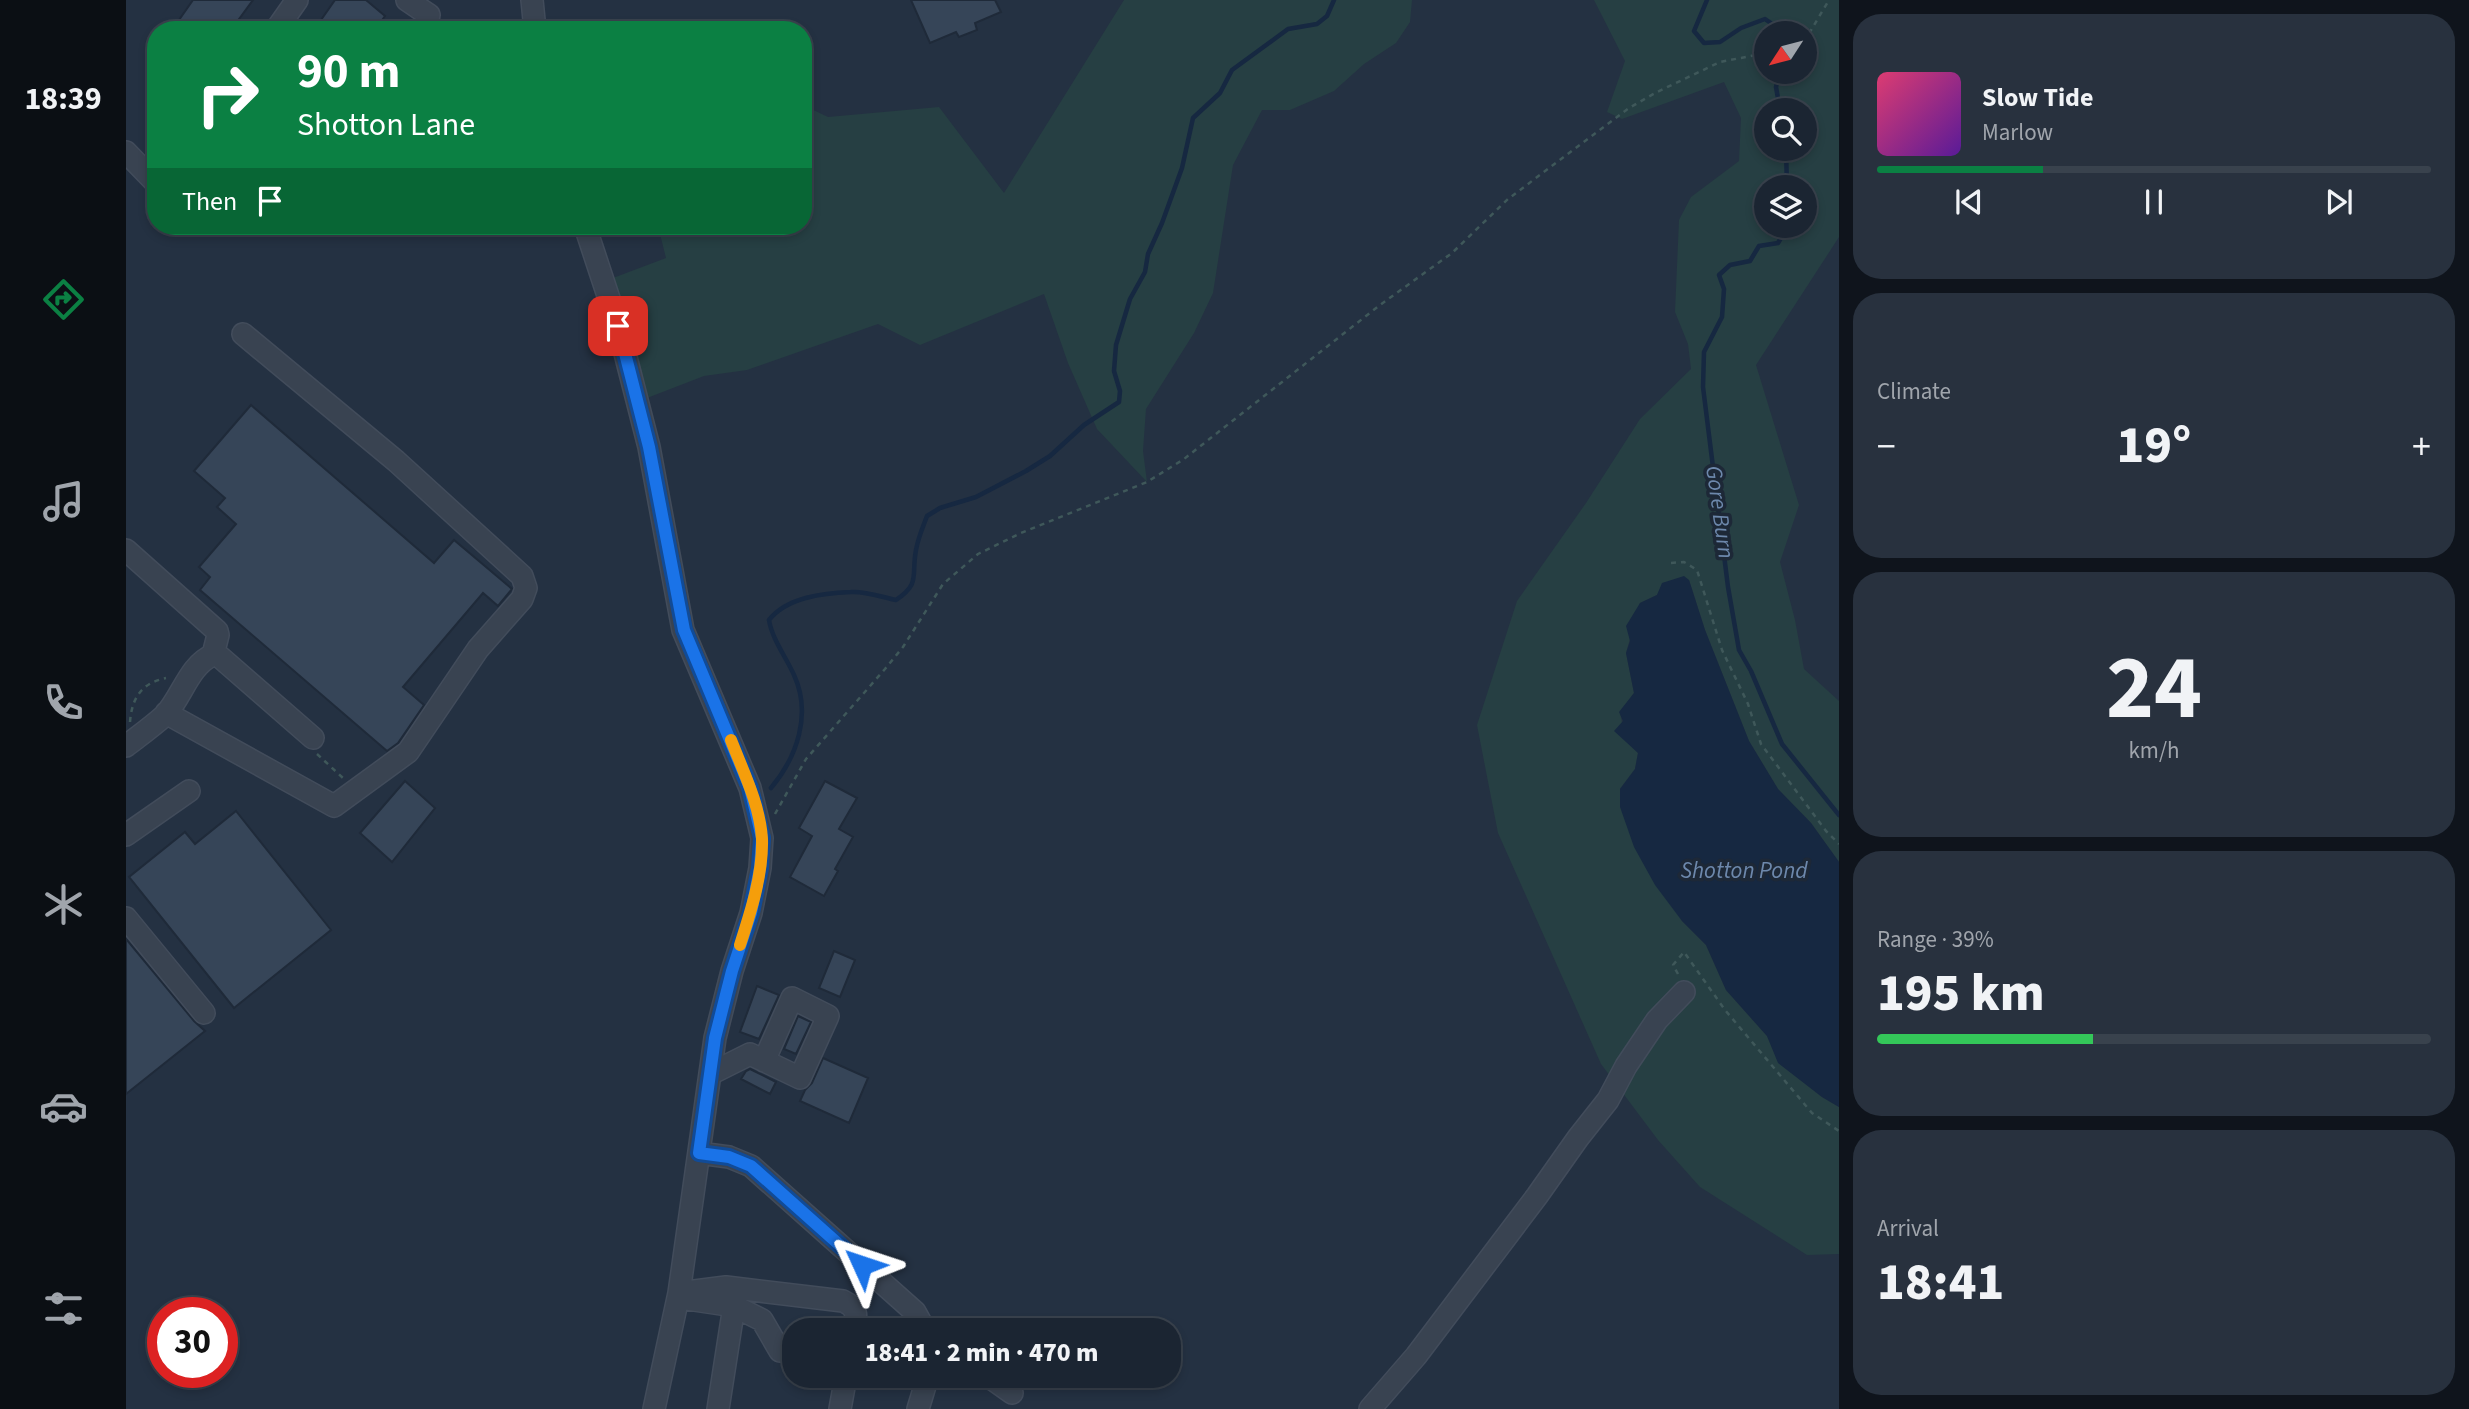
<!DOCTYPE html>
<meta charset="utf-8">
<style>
:root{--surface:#1b2532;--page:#28313e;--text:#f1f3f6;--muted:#a0a5ac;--line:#39424d;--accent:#0b8043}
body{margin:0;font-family:"Source Sans 3",sans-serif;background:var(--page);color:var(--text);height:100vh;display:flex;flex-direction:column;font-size:26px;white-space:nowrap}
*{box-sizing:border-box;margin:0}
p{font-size:23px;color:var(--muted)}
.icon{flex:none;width:38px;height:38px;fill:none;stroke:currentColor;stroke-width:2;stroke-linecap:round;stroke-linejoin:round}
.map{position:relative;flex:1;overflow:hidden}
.sheet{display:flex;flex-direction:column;gap:14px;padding:14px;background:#0f141c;width:630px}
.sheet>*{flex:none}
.top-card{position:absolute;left:21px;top:21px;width:665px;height:214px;border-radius:28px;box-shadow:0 4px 10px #0003,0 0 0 2px var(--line);background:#0b8043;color:#fff;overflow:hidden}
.needle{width:46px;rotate:234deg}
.buttons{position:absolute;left:1628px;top:21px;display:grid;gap:14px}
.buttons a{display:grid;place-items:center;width:63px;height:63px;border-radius:50%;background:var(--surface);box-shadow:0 4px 10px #0003,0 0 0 2px var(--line);font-size:35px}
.speed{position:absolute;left:21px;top:1297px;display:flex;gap:14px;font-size:35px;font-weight:700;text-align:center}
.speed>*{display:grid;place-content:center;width:91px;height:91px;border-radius:50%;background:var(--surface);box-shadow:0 4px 10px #0003,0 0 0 2px var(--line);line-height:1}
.speed .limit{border:10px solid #d22;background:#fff;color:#111}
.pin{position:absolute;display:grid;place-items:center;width:60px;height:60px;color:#fff;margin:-30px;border-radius:14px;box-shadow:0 4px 10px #0006}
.me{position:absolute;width:77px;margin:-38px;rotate:312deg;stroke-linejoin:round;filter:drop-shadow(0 0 5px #0008)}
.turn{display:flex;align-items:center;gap:24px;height:147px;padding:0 35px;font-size:32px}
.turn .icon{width:91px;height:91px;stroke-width:2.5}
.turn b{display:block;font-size:49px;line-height:60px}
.then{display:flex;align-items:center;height:66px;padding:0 35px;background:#0003;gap:14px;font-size:26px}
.big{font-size:52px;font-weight:800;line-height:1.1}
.sheet .tile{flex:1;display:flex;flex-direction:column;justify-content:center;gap:10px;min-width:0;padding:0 24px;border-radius:28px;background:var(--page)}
.sheet .dial{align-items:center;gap:0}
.dial b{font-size:91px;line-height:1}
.song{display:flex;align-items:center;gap:21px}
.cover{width:84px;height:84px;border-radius:10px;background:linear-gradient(135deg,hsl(340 70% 55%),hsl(270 70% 35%))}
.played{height:7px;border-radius:4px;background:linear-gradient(90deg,var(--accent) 30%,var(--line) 30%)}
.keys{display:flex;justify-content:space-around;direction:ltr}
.heat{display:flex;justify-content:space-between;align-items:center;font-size:38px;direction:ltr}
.charge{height:10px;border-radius:5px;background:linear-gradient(90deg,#34c759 39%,var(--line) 0)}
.trip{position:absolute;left:656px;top:1318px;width:399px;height:70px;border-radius:28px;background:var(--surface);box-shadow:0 4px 10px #0003,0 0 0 2px var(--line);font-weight:800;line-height:70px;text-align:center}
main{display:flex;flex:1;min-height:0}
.tabs{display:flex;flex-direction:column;width:126px;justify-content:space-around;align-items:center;background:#0b0f14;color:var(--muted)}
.tabs .icon{width:49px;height:49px}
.tabs .on{color:var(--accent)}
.tabs b{font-size:32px;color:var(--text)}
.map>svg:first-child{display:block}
</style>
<main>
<nav class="tabs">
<b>18:39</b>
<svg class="icon on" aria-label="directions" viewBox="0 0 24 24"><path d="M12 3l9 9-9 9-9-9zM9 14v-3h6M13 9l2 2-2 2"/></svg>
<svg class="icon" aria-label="music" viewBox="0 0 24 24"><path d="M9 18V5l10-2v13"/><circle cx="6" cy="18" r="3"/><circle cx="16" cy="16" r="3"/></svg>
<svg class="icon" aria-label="phone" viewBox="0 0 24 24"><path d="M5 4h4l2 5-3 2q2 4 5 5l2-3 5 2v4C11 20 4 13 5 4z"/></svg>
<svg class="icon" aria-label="climate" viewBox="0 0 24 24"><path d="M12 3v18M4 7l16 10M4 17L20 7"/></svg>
<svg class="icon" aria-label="car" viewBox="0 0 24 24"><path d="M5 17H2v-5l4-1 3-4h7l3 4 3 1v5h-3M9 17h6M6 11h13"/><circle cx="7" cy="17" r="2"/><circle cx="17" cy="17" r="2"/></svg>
<svg class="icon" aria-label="filters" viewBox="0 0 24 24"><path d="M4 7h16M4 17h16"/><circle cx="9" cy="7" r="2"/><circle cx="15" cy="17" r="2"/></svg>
</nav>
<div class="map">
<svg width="1713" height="1409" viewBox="0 0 1713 1409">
<rect width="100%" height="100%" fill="#243142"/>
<path fill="#263f43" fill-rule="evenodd" d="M 998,0 L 1286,0 L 1284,22 L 1270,43 L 1238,64 L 1208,91 L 1164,110 L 1136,110 L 1107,165 L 1087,293 L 1068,333 L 1020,409 L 1017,451 L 1021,482 L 971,429 L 942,363 L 918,294 L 794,345 L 752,324 L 621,370 L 578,376 L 521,398 L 487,278 L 540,258 L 532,226 L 677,226 L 677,105 L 702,117 L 813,107 L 878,193 Z
M 1468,0 L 1713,0 L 1713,237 L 1630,365 L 1673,505 L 1654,562 L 1669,620 L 1678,669 L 1713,701 L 1713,862 L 1685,823 L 1652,789 L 1623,741 L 1579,630 L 1563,580 L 1537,583 L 1531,595 L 1514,603 L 1500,653 L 1508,693 L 1494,712 L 1499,739 L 1512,753 L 1509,769 L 1494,789 L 1556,921 L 1580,945 L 1600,990 L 1641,1036 L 1653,1063 L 1696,1097 L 1713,1107 L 1713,1254 L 1681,1255 L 1574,1187 L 1532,1140 L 1475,1064 L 1372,833 L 1351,725 L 1391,601 L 1460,503 L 1514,419 L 1565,369 L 1562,344 L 1549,312 L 1553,220 L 1565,197 L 1613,161 L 1615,118 L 1598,82 L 1496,119 L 1481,112 L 1499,61 ZM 1640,33 L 1678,33 L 1678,72 L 1640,72 ZM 1640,110 L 1678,110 L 1678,149 L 1640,149 ZM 1640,187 L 1678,187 L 1678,226 L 1640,226 Z"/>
<path fill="#162841" d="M 1558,576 L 1563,580 L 1579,630 L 1623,741 L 1652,789 L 1685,823 L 1713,862 L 1713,1107 L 1696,1097 L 1652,1063 L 1641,1036 L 1600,990 L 1580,945 L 1556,921 L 1529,885 L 1508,847 L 1494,807 L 1494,789 L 1509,769 L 1512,753 L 1488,731 L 1497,721 L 1493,712 L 1508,693 L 1500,653 L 1504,641 L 1500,626 L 1514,603 L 1531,595 L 1536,583 Z"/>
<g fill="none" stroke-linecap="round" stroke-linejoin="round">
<path stroke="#162841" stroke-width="4.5" d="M 1581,0 L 1568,31 L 1578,43 L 1594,42 L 1615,28 L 1639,19 L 1659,33
M 1654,110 L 1650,87 L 1654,72
M 1660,149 L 1661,187
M 1660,226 L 1659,231 L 1652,243 L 1633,246 L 1624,261 L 1604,265 L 1593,275 L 1598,289 L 1596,317 L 1578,352 L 1577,387 L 1602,587 L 1613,650 L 1625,671 L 1656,744 L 1713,815
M 645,788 C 671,757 686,714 668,675 C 660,657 646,639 643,620 C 661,597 698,593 725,592 C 740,591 755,597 770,600 C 795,583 785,576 790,550 C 792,538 797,527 801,516 L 814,508 L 850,497 L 900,471 L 924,456 L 958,425 L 993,402 L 994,391 L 988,371 L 990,345 L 1004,299 L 1019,272 L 1022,254 L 1036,223 L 1056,168 L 1067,118 L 1094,93 L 1106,70 L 1162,29 L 1191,24 L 1201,16 L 1208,0"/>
</g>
<path fill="#364558" stroke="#1f2a39" stroke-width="2" d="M 67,0 L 127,0 L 105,30 L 46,30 Z
M 209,0 L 240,0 L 259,16 L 249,30 L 188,30 Z
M 785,0 L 869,0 L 875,12 L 849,23 L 851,30 L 833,37 L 830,32 L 804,43 Z
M 125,405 L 308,563 L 328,540 L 386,589 L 372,606 L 357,593 L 277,687 L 298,705 L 272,743 L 261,751 L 74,590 L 84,577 L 73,567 L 110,524 L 91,507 L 99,498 L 68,471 Z
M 279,781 L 309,808 L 266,862 L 234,833 Z
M 699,781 L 731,798 L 713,829 L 727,837 L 709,869 L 712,871 L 698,896 L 664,877 L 686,836 L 673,828 Z
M 110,811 L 205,930 L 108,1008 L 3,877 L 59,832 L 69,844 Z
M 0,939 L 68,1021 L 79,1031 L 0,1094 Z
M 708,951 L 729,960 L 714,997 L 693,988 Z
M 631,986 L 653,995 L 633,1039 L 614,1032 Z
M 672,1016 L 685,1022 L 670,1054 L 658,1049 Z
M 697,1058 L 742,1078 L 723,1123 L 674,1101 L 679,1090 L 686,1083 Z
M 624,1069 L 650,1082 L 644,1094 L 615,1079 L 620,1071 Z"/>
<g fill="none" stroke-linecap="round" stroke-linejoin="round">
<defs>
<path id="minor" d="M 281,0 L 303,15
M 406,0 L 409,30
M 150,30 L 171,0
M 0,152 L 30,183
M 459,226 L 492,326 L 523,447 L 557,630 L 624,788 L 636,838 L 634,868 L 625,913 L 606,971 L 589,1038 L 553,1293 L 528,1409
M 0,550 L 91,631 L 92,635 L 87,655
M 40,713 L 208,806 L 282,752 L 352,649 L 396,599 L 400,588 L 396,576 L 270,461 L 117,334
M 0,746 C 13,736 27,726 39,715 C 56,697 63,665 87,655 L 94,657 L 187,738
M 0,835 L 63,791
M 0,918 L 78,1013
M 584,1074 L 624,1054 L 674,1078 L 702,1016 L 666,998 L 638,1061
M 573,1153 L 603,1157 L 625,1166 L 789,1312 L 799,1330
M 553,1293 L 600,1287 L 717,1301 C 732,1308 731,1315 728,1330
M 561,1299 L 608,1306 L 636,1320 L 654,1351
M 862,1376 L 886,1393
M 592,1409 L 608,1306
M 714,1409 L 720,1376
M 792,1409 L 802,1376
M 1244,1409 L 1290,1356 L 1411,1196 L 1452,1138 L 1482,1100 L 1500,1066 L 1531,1020 L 1558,992"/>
</defs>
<use href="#minor" stroke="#424c5b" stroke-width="24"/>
<path stroke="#3f585a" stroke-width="2.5" stroke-dasharray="5 5" stroke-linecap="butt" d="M 1678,42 L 1703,0
M 1545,563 L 1558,562 L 1571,570 L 1596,650 L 1622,704 L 1635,744 L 1700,831 L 1713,844
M 4,722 C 6,697 16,683 40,678
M 191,754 L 217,778
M 649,814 L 680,759 L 759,669 L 777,647 L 817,584 L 852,554 L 895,533 L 1021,482 L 1058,459 L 1254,305 L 1326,253 L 1382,199 L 1503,108 L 1531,92 L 1594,62 L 1640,53
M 1552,974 L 1547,965 L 1558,952 L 1599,1010 L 1686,1113 L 1713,1131"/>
<use href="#minor" stroke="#394351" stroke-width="21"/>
</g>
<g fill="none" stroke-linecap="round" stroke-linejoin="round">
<defs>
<path id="route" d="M 492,326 L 523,447 L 558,630 L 624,788 L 636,838 L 634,868 L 625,913 L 606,971 L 589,1038 L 573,1153 L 603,1157 L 625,1166 L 736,1265"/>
</defs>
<use href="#route" stroke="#114b97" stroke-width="18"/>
<use href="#route" stroke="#1a73e8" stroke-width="12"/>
<path stroke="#f59e0b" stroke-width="12" d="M 605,740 C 617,771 634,805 636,839 C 637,874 625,911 614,945"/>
</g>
<g text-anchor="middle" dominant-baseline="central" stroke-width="7" stroke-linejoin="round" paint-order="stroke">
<g font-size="23" font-style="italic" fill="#6d88ac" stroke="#1d2837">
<text transform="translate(1594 512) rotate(82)">Gore Burn</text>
<text x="1618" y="870">Shotton Pond</text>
</g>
</g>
</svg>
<div class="buttons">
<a><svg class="needle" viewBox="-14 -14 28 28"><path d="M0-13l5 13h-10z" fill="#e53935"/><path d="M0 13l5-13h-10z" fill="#a0a5ac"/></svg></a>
<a><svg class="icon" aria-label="search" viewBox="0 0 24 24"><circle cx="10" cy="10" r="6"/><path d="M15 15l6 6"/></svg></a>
<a><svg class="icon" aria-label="layers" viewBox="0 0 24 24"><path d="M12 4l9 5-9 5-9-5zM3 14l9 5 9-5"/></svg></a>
</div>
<div class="speed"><div class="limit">30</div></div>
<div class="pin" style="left:492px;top:326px;background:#d93025"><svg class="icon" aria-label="arrive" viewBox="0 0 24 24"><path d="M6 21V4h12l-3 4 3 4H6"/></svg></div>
<svg class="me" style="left:736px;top:1265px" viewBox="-20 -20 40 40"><path d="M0-17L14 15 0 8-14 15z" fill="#1a73e8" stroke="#fff" stroke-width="4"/></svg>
<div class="trip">18:41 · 2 min · 470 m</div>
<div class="top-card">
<div class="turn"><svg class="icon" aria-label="right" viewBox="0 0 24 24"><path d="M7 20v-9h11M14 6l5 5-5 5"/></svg><div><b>90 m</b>Shotton Lane</div></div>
<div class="then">Then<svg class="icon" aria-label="arrive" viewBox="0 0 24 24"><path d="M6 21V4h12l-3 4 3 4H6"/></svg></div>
</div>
</div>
<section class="sheet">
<div class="tile">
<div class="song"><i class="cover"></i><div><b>Slow Tide</b><p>Marlow</p></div></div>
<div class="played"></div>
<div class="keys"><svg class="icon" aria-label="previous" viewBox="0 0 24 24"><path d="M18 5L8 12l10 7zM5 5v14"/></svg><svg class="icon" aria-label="pause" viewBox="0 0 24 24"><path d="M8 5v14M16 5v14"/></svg><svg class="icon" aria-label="next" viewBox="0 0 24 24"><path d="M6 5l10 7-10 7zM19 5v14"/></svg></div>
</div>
<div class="tile"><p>Climate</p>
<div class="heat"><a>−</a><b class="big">19°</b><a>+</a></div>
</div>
<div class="tile dial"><b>24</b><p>km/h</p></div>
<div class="tile"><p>Range · 39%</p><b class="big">195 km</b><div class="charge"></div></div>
<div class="tile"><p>Arrival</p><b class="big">18:41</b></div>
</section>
</main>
